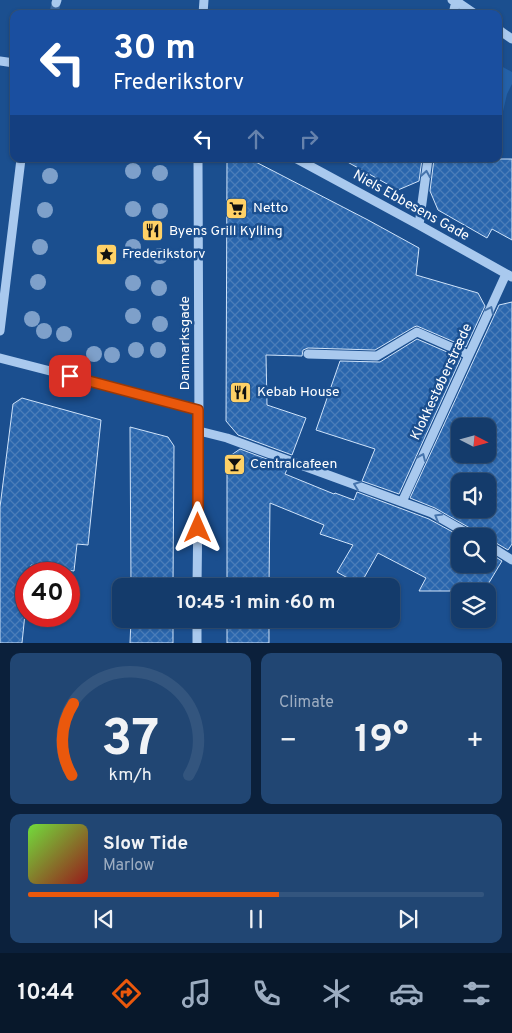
<!DOCTYPE html>
<meta charset="utf-8">
<style>
:root{--surface:#143b6b;--page:#214673;--text:#f1f3f6;--muted:#9dadc1;--line:#33557e;--accent:#ea580c}
body{margin:0;font-family:Overpass,sans-serif;background:var(--page);color:var(--text);height:100vh;display:flex;flex-direction:column;font-size:19px;white-space:nowrap}
*{box-sizing:border-box;margin:0}
p{font-size:16px;color:var(--muted)}
.icon{flex:none;width:28px;height:28px;fill:none;stroke:currentColor;stroke-width:2;stroke-linecap:round;stroke-linejoin:round}
.map{position:relative;height:643px;overflow:hidden}
.panel{display:flex;flex-direction:column;gap:10px;padding:10px;background:#0b203b;flex:1}
.panel>*{flex:none}
.hud{position:absolute;left:10px;top:10px;width:492px;height:152px;border-radius:10px;box-shadow:0 1px 4px #0004,0 0 0 1px var(--line);background:#1a4fa0;color:#fff;overflow:hidden}
.needle{width:32px;rotate:96deg}
.buttons{position:absolute;left:451px;top:418px;display:grid;gap:10px}
.buttons a{display:grid;place-items:center;width:45px;height:45px;border-radius:10px;background:var(--surface);box-shadow:0 1px 4px #0004,0 0 0 1px var(--line);font-size:25px}
.speed{position:absolute;left:15px;top:562px;display:flex;gap:10px;font-size:25px;font-weight:700;text-align:center}
.speed>*{display:grid;place-content:center;width:65px;height:65px;border-radius:50%;background:var(--surface);box-shadow:0 1px 4px #0004,0 0 0 1px var(--line);line-height:1}
.speed .limit{border:8px solid #d22;background:#fff;color:#111}
.pin{position:absolute;display:grid;place-items:center;width:42px;height:42px;color:#fff;margin:-21px;border-radius:10px;box-shadow:0 2px 8px #0006}
.me{position:absolute;width:55px;margin:-28px;rotate:0deg;stroke-linejoin:round;filter:drop-shadow(0 0 4px #0008)}
.turn{display:flex;align-items:center;gap:18px;height:105px;padding:0 20px;font-size:22px}
.turn .icon{width:65px;height:65px;stroke-width:2.5}
.turn b{display:block;font-size:35px;line-height:42px}
.lanes{display:flex;align-items:center;height:48px;padding:0 20px;background:#0003;justify-content:center;gap:25px;direction:ltr}
.lanes .off{opacity:.35}
.big{font-size:38px;font-weight:700;line-height:1.1}
.panel .tile{flex:1;display:flex;flex-direction:column;justify-content:center;gap:8px;min-width:0;padding:0 18px;border-radius:10px;background:var(--page)}
.panel .dial{align-items:center;gap:0}
.dial svg{height:130px;overflow:visible;fill:none;stroke:var(--line);stroke-width:7;stroke-linecap:round;text-anchor:middle}
.dial text{fill:var(--text);stroke:none}
.song{display:flex;align-items:center;gap:15px}
.cover{width:60px;height:60px;border-radius:8px;background:linear-gradient(135deg,hsl(100 70% 55%),hsl(0 70% 35%))}
.played{height:5px;border-radius:2px;background:linear-gradient(90deg,var(--accent) 55%,var(--line) 55%)}
.keys{display:flex;justify-content:space-around;direction:ltr}
.heat{display:flex;justify-content:space-between;align-items:center;font-size:28px;direction:ltr}
.panel .tiles{flex:1;display:grid;gap:10px;grid-template-columns:1fr 1fr}
.tile:last-child{grid-column:span 2}
.trip{position:absolute;left:112px;top:578px;width:288px;height:50px;border-radius:10px;background:var(--surface);box-shadow:0 1px 4px #0004,0 0 0 1px var(--line);font-weight:700;line-height:50px;text-align:center}
.tab-bar{display:flex;height:80px;justify-content:space-around;align-items:center;background:#08182b;color:var(--muted)}
.tab-bar .icon{width:35px;height:35px}
.tab-bar .active{color:var(--accent)}
.tab-bar b{font-size:22px;color:var(--text)}
.map>svg:first-child{display:block}
</style>
<div class="map">
<svg width="512" height="643" viewBox="0 0 512 643">
<defs>
<pattern id="building-cross-hatch" width="8" height="8" patternUnits="userSpaceOnUse" patternTransform="scale(1.25)"><rect width="8" height="8" fill="#2a66ad"/><path d="M0 0l8 8M0 8l8-8" fill="none" stroke="#4a7db9"/></pattern>
</defs>
<rect width="100%" height="100%" fill="#1b4f8f"/>
<path fill="#2461a8" d="M 501,66 L 512,72 L 512,84 L 507,94 L 501,120 L 499,119 L 499,71 Z"/>
<path fill="url(#building-cross-hatch)" stroke="#cfe3fa" fill-rule="evenodd" d="M 227,159 L 250,159 L 368,220 L 419,248 L 416,275 L 478,293 L 485,306 L 466,347 L 417,326 L 414,327 L 375,350 L 308,348 L 303,350 L 302,356 L 266,355 L 267,405 L 306,418 L 292,455 L 238,435 L 226,421 Z
M 342,159 L 422,159 L 419,181 L 398,190 Z
M 434,159 L 512,159 L 512,240 L 492,229 L 487,238 L 438,210 L 430,191 Z
M 512,302 L 512,544 L 508,550 L 491,540 L 488,539 L 488,536 L 478,536 L 478,533 L 475,531 L 435,508 L 410,498 L 499,305 ZM 460,426 L 488,426 L 488,454 L 460,454 ZM 460,481 L 488,481 L 488,509 L 460,509 Z
M 417,339 L 461,358 L 399,494 L 362,481 L 375,449 L 316,430 L 340,361 L 380,362 Z
M 22,398 L 101,420 L 88,545 L 77,544 L 74,571 L 31,565 L 30,574 L 26,574 L 26,604 L 22,643 L 0,643 L 0,507 L 13,404 Z
M 130,427 L 168,437 L 174,446 L 173,586 L 131,586 Z
M 240,449 L 288,467 L 285,474 L 334,494 L 335,493 L 354,500 L 357,492 L 429,519 L 460,536 L 460,564 L 488,564 L 488,552 L 502,561 L 484,591 L 419,591 L 426,578 L 378,553 L 360,585 L 337,572 L 353,545 L 320,534 L 324,525 L 270,503 L 269,586 L 227,586 L 227,458 Z
M 131,619 L 173,619 L 173,643 L 130,643 Z
M 227,619 L 269,619 L 269,643 L 227,643 Z"/>
<g fill="none" stroke-linecap="round" stroke-linejoin="round">
<path stroke="#3d69a0" stroke-width="9" stroke-dasharray="9 4.5" stroke-linecap="butt" d="M 54,14 L 56,3"/>
<path stroke="#a9c9ee" stroke-width="9" d="M 452,0 L 456,1 L 475,14
M 56,3 L 57,0
M 203,14 L 204,0
M 453,14 L 456,1
M 499,30 L 512,39
M 0,61 L 14,63
M 297,159 L 419,225 L 512,277
M 419,225 L 428,159
M 0,331 L 21,159
M 308,354 L 377,356 L 417,332 L 469,355
M 0,358 L 198,409
M 199,431 L 227,438 L 432,513 L 472,536
M 402,502 L 506,274
M 488,545 L 512,560
M 197,586 L 199,431 L 198,159
M 197,643 L 197,619"/>
</g>
<g fill="#7ea0ca">
<circle cx="133" cy="171" r="8"/>
<circle cx="160" cy="173" r="8"/>
<circle cx="50" cy="176" r="8"/>
<circle cx="133" cy="209" r="8"/>
<circle cx="45" cy="210" r="8"/>
<circle cx="160" cy="211" r="8"/>
<circle cx="40" cy="247" r="8"/>
<circle cx="133" cy="247" r="8"/>
<circle cx="160" cy="256" r="8"/>
<circle cx="38" cy="282" r="8"/>
<circle cx="133" cy="283" r="8"/>
<circle cx="159" cy="288" r="8"/>
<circle cx="133" cy="316" r="8"/>
<circle cx="32" cy="319" r="8"/>
<circle cx="160" cy="324" r="8"/>
<circle cx="44" cy="331" r="8"/>
<circle cx="64" cy="334" r="8"/>
<circle cx="136" cy="350" r="8"/>
<circle cx="158" cy="350" r="8"/>
<circle cx="94" cy="354" r="8"/>
<circle cx="112" cy="355" r="8"/>
</g>
<defs><path id="oneway-chevron" d="M-2-3.5L2.5 0L-2 3.5" fill="none" stroke-width="1.6" stroke-linecap="round" stroke-linejoin="round" transform="scale(1.25)"/></defs>
<g stroke="#4674ac">
<use href="#oneway-chevron" transform="translate(426 174) rotate(-81)"/>
<use href="#oneway-chevron" transform="translate(490 310) rotate(-65)"/>
<use href="#oneway-chevron" transform="translate(422 457) rotate(-66)"/>
<use href="#oneway-chevron" transform="translate(357 485) rotate(-160)"/>
<use href="#oneway-chevron" transform="translate(438 517) rotate(-150)"/>
</g>
<g fill="none" stroke-linecap="round" stroke-linejoin="round">
<defs>
<path id="route" d="M 70,376 L 198,410 L 198,528"/>
</defs>
<use href="#route" stroke="#983908" stroke-width="12"/>
<use href="#route" stroke="#ea580c" stroke-width="9"/>
</g>
<defs>
<symbol id="supermarket-square" viewBox="-11 -11 22 22"><rect x="-9" y="-9" width="18" height="18" rx="4" fill="#ffd166" stroke="#1b4f8f"/><path d="M-6-5.5h2.5l.6 2H6L4.5 2H-2.5L-4.4-4H-6ZM-1.5 3.2a1.3 1.3 0 1 0 .1 0ZM3 3.2a1.3 1.3 0 1 0 .1 0Z" fill="#111"/></symbol>
<symbol id="restaurant-square" viewBox="-11 -11 22 22"><rect x="-9" y="-9" width="18" height="18" rx="4" fill="#ffd166" stroke="#1b4f8f"/><path d="M-5-6h1v4h1v-4h1v4h1v-4h1v5L-1.5 .5V6h-2V.5L-5-1ZM5-6V6H3V1.5H1.5Q1.5-4 5-6Z" fill="#111"/></symbol>
<symbol id="sight-square" viewBox="-11 -11 22 22"><rect x="-9" y="-9" width="18" height="18" rx="4" fill="#ffd166" stroke="#1b4f8f"/><path d="M0-6L1.8-2.2L6-1.7L2.9 1.2L3.7 5.4L0 3.3L-3.7 5.4L-2.9 1.2L-6-1.7L-1.8-2.2Z" fill="#111"/></symbol>
<symbol id="bar-square" viewBox="-11 -11 22 22"><rect x="-9" y="-9" width="18" height="18" rx="4" fill="#ffd166" stroke="#1b4f8f"/><path d="M-6-5H6L.8 .8V4.5H3.5V6h-7V4.5H-.8V.8Z" fill="#111"/></symbol>
</defs>
<g fill-rule="evenodd">
<use href="#supermarket-square" x="224" y="196" width="25" height="25"/>
<use href="#restaurant-square" x="140" y="218" width="25" height="25"/>
<use href="#sight-square" x="94" y="242" width="25" height="25"/>
<use href="#restaurant-square" x="228" y="380" width="25" height="25"/>
<use href="#bar-square" x="222" y="452" width="25" height="25"/>
</g>
<g text-anchor="middle" dominant-baseline="central" stroke-width="5" stroke-linejoin="round" paint-order="stroke">
<g font-size="14" fill="#fff" stroke="#1b4f8f">
<text transform="translate(411 206) rotate(29)">Niels Ebbesens Gade</text>
<text transform="translate(185 343) rotate(-90)">Danmarksgade</text>
<text transform="translate(442 382) rotate(-65)">Klokkestøberstræde</text>
</g>
<g font-size="14" fill="#fff" stroke="#1b4f8f" text-anchor="start">
<text x="253" y="208">Netto</text>
<text x="169" y="231">Byens Grill Kylling</text>
<text x="122" y="254">Frederikstorv</text>
<text x="257" y="392">Kebab House</text>
<text x="250" y="464">Centralcafeen</text>
</g>
</g>
</svg>
<div class="buttons">
<a><svg class="needle" viewBox="-14 -14 28 28"><path d="M0-13l5 13h-10z" fill="#e53935"/><path d="M0 13l5-13h-10z" fill="#9dadc1"/></svg></a>
<a><svg class="icon" aria-label="sound" viewBox="0 0 24 24"><path d="M4 9h4l5-4v14l-5-4H4zM17 9q2 3 0 6"/></svg></a>
<a><svg class="icon" aria-label="search" viewBox="0 0 24 24"><circle cx="10" cy="10" r="6"/><path d="M15 15l6 6"/></svg></a>
<a><svg class="icon" aria-label="layers" viewBox="0 0 24 24"><path d="M12 4l9 5-9 5-9-5zM3 14l9 5 9-5"/></svg></a>
</div>
<div class="speed"><div class="limit">40</div></div>
<div class="pin" style="left:70px;top:376px;background:#d93025"><svg class="icon" aria-label="arrive" viewBox="0 0 24 24"><path d="M6 21V4h12l-3 4 3 4H6"/></svg></div>
<svg class="me" style="left:198px;top:528px" viewBox="-20 -20 40 40"><path d="M0-17L14 15 0 8-14 15z" fill="#ea580c" stroke="#fff" stroke-width="4"/></svg>
<div class="trip">10:45 · 1 min · 60 m</div>
<div class="hud">
<div class="turn"><svg class="icon" aria-label="left" viewBox="0 0 24 24"><path d="M17 20v-9H6M10 6l-5 5 5 5"/></svg><div><b>30 m</b>Frederikstorv</div></div>
<div class="lanes"><svg class="icon" aria-label="left" viewBox="0 0 24 24"><path d="M17 20v-9H6M10 6l-5 5 5 5"/></svg><svg class="icon off" aria-label="ahead" viewBox="0 0 24 24"><path d="M12 20V5M6 11l6-6 6 6"/></svg><svg class="icon off" aria-label="right" viewBox="0 0 24 24"><path d="M7 20v-9h11M14 6l5 5-5 5"/></svg></div>
</div>
</div>
<section class="panel">
<div class="tiles">
<div class="tile dial"><svg viewBox="0 0 100 80">
<path d="M14 69A42 42 0 1 1 86 69"/>
<path d="M14 69A42 42 0 0 1 15 25" stroke="#ea580c"/>
<text x="50" y="56" font-size="32" font-weight="700">37</text>
<text x="50" y="72" font-size="11">km/h</text>
</svg></div>
<div class="tile"><p>Climate</p>
<div class="heat"><a>−</a><b class="big">19°</b><a>+</a></div>
</div>
<div class="tile">
<div class="song"><i class="cover"></i><div><b>Slow Tide</b><p>Marlow</p></div></div>
<div class="played"></div>
<div class="keys"><svg class="icon" aria-label="previous" viewBox="0 0 24 24"><path d="M18 5L8 12l10 7zM5 5v14"/></svg><svg class="icon" aria-label="pause" viewBox="0 0 24 24"><path d="M8 5v14M16 5v14"/></svg><svg class="icon" aria-label="next" viewBox="0 0 24 24"><path d="M6 5l10 7-10 7zM19 5v14"/></svg></div>
</div>
</div>
</section>
<nav class="tab-bar">
<b>10:44</b>
<svg class="icon active" aria-label="directions" viewBox="0 0 24 24"><path d="M12 3l9 9-9 9-9-9zM9 14v-3h6M13 9l2 2-2 2"/></svg>
<svg class="icon" aria-label="music" viewBox="0 0 24 24"><path d="M9 18V5l10-2v13"/><circle cx="6" cy="18" r="3"/><circle cx="16" cy="16" r="3"/></svg>
<svg class="icon" aria-label="phone" viewBox="0 0 24 24"><path d="M5 4h4l2 5-3 2q2 4 5 5l2-3 5 2v4C11 20 4 13 5 4z"/></svg>
<svg class="icon" aria-label="climate" viewBox="0 0 24 24"><path d="M12 3v18M4 7l16 10M4 17L20 7"/></svg>
<svg class="icon" aria-label="car" viewBox="0 0 24 24"><path d="M5 17H2v-5l4-1 3-4h7l3 4 3 1v5h-3M9 17h6M6 11h13"/><circle cx="7" cy="17" r="2"/><circle cx="17" cy="17" r="2"/></svg>
<svg class="icon" aria-label="filters" viewBox="0 0 24 24"><path d="M4 7h16M4 17h16"/><circle cx="9" cy="7" r="2"/><circle cx="15" cy="17" r="2"/></svg>
</nav>
